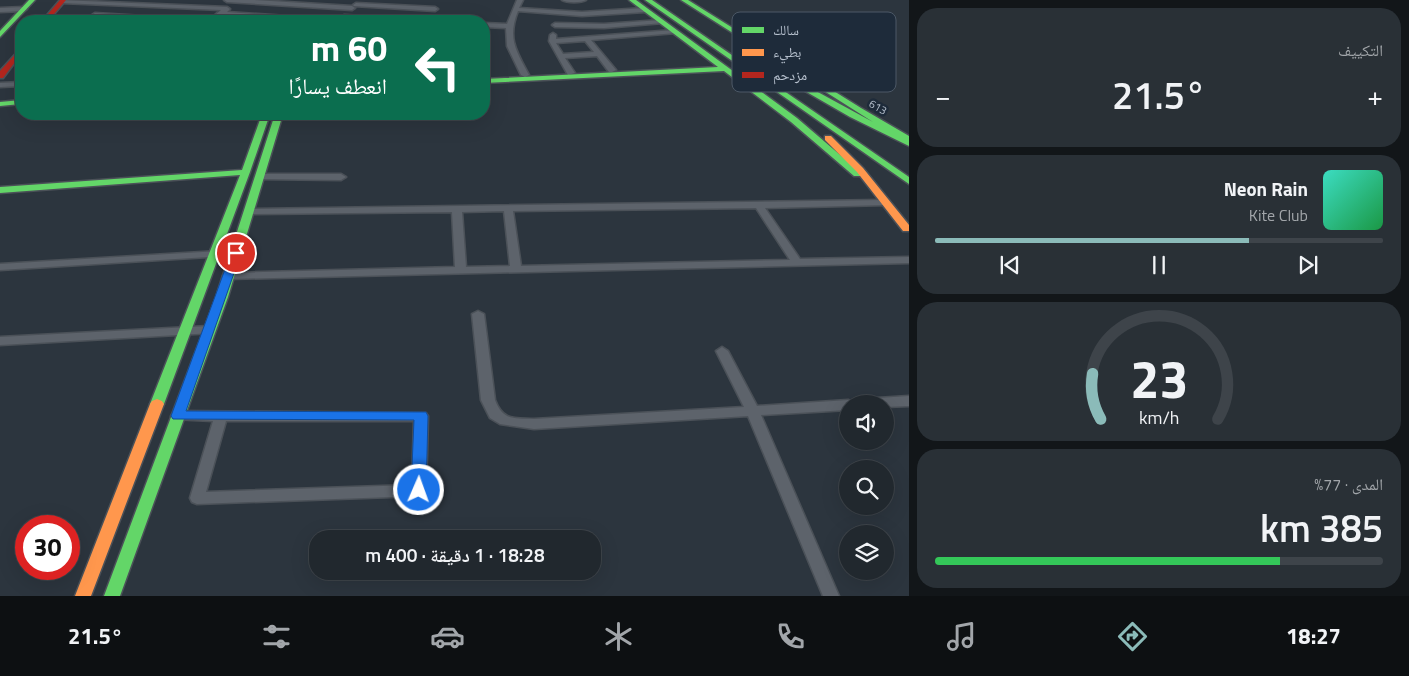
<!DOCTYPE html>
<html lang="ar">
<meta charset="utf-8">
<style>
:root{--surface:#21282e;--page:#293036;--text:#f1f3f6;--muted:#a2a6aa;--line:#3e444a;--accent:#8bbbb9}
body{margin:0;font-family:"Titillium Web","Noto Naskh Arabic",sans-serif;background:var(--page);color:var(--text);direction:rtl;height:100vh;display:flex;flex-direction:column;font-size:19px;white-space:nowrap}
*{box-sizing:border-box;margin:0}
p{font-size:16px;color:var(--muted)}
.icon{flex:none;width:28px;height:28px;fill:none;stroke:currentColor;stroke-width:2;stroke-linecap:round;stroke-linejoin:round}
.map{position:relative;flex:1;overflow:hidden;direction:ltr}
.drawer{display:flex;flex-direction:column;gap:8px;padding:8px;background:#121619;width:500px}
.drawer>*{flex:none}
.banner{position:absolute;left:15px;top:15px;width:475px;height:105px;border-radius:20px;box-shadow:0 5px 20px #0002,0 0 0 1px var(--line);direction:rtl;background:#0b6e4f;color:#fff;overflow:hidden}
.tools{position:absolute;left:839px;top:395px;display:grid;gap:10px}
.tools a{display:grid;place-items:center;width:55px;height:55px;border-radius:50%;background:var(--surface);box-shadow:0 5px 20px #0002,0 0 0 1px var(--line);font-size:25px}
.speed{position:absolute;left:15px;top:515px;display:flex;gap:10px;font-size:25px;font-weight:700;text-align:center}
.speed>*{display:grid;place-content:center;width:65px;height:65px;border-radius:50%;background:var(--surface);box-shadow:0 5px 20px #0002,0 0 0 1px var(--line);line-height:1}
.speed .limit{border:8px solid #d22;background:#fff;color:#111}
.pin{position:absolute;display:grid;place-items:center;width:42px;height:42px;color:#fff;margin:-21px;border:2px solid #fff;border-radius:50%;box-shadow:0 1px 5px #0007}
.me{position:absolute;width:55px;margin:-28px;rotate:2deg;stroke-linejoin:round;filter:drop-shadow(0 0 4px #0008)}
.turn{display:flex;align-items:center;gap:18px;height:105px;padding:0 20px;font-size:22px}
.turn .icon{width:65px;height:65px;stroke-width:2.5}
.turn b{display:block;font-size:35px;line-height:42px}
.big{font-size:38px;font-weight:600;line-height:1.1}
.drawer .widget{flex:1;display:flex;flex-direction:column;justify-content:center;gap:8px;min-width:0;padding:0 18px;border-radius:20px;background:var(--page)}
.drawer .dial{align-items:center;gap:0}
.dial svg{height:130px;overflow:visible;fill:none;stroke:var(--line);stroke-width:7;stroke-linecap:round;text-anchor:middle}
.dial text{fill:var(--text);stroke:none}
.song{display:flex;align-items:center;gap:15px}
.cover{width:60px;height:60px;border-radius:8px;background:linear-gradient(135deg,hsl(170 70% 55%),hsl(140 70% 35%))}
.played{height:5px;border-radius:2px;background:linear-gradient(90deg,var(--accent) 70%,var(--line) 70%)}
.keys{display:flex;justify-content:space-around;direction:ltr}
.heat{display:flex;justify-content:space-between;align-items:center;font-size:28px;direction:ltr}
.charge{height:8px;border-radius:4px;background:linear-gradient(90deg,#34c759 77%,var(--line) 0)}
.trip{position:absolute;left:309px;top:530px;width:292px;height:50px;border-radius:20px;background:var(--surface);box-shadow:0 5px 20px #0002,0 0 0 1px var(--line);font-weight:600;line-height:50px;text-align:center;direction:rtl}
.tab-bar{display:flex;height:80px;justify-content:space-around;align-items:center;background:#0d1012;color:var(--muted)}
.tab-bar .icon{width:35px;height:35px}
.tab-bar .current{color:var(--accent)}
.tab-bar b{font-size:22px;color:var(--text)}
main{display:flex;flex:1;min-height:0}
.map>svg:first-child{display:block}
</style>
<main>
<section class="drawer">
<div class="widget"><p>التكييف</p>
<div class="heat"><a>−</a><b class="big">21.5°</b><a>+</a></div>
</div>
<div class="widget">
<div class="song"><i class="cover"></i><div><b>Neon Rain</b><p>Kite Club</p></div></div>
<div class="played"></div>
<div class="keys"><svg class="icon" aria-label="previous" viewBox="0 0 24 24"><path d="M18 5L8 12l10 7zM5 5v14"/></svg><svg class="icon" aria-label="pause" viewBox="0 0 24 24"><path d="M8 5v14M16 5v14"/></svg><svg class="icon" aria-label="next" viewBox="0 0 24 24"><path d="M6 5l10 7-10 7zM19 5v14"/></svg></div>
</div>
<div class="widget dial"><svg viewBox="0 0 100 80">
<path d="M14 69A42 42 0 1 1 86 69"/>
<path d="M14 69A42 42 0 0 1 9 41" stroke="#8bbbb9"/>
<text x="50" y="56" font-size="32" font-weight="700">23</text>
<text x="50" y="72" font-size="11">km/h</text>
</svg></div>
<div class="widget"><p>المدى · 77%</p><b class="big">385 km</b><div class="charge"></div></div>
</section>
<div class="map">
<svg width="909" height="596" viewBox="0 0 909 596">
<rect width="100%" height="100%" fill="#2c353e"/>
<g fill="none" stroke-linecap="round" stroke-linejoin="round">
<defs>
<path id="street" d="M 60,0 L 227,7 L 230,9 L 227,12 L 331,19 L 334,21 L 309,21 L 223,15 L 215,21 L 208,21 L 221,10 L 62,3 Z
M 224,0 L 254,0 L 352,6 L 355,8 L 352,10 L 227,2 Z
M 517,0 L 523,0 L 519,8 L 582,12 L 645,8 L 648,10 L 645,12 L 582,16 L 518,11 C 507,38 516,51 529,75 L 525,77 L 521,75 L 507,46 L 506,28 L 484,27 L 484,23 L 507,24 Z
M 562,0 L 586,0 C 581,3 567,3 562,0 Z
M 356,3 L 435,7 L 438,9 L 435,11 L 354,6 L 353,5 Z
M 0,8 L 24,7 L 27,9 L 24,11 L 0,12 Z
M 95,13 L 143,16 L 146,18 L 143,20 L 93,16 L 92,15 Z
M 344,15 L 424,19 L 427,21 L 342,18 L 342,16 Z
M 661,20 L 664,22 L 663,23 L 604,28 L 555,27 L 552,25 L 555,23 L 604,24 Z
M 674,30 L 676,31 L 676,33 L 591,40 L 616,70 L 612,72 L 609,72 L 597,56 L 565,58 L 575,73 L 568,75 L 549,41 L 550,35 L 553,33 L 556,35 L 556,39 ZM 585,41 L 594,52 L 563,54 L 556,43 Z
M 21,82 L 21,86 L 0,87 L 0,83 Z
M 262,174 L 341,174 L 346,177 L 341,180 L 259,179 L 259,175 Z
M 883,200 L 886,201 L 886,205 L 765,208 L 800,259 L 909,257 L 909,263 L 228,279 L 223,276 L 228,273 L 455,267 L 452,212 L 247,214 L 245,212 L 250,209 ZM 756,208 L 790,260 L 521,266 L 513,211 ZM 504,211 L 510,266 L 466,267 L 462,212 Z
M 236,250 L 241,253 L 240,255 L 0,270 L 0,264 Z
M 478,311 L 484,314 L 495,400 C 503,421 514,418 534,419 L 744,407 L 716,351 L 722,347 L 728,351 L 757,406 L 848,400 L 853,402 L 854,404 L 848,404 L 848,410 L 761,415 L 839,596 L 823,596 L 748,416 L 534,429 L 500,424 L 490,418 L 481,400 L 472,314 Z
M 209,326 L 215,330 L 213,333 L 0,345 L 0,337 Z
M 909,396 L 909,406 L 885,407 L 885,404 L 856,404 L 857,401 L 862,399 Z
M 178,411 L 426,413 L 428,416 L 426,490 L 424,494 L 419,496 L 197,504 L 192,502 L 190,498 L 213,421 L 173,419 L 171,416 L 173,413 ZM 226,421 L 414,421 L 412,485 L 206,492 Z"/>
<path id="fast" d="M 29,0 L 35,0 L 0,37 L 0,31 Z
M 629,0 L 636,0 L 797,118 L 860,172 L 860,176 L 854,176 L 791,122 L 724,71 L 484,83 L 484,79 L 718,67 Z
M 645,0 L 652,0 L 909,177 L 909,184 Z
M 681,0 L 688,0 L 861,108 L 909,136 L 909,146 L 850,117 L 751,60 L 751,58 L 755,58 L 873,122 Z
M 21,100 L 21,104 L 0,106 L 0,102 Z
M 262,114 L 270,114 L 250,172 L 164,404 L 162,407 L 152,407 L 150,404 L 240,175 L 0,193 L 0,187 L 242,170 Z
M 275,114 L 283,114 L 228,297 L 120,596 L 104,596 L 216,297 Z"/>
<path id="slow" d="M 825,136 L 831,136 L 863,168 L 909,225 L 909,231 L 903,231 L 857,172 L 825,140 Z
M 157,399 L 162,401 L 164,404 L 91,596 L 75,596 L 150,404 L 152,401 Z"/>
<path id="jam" d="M 60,0 L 66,0 L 48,21 L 42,21 Z
M 21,48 L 21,54 L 3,78 L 0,78 L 0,71 Z"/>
</defs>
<use href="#street" stroke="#4b5158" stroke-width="3"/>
<use href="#fast" stroke="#4b5158" stroke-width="3"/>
<use href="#slow" stroke="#4b5158" stroke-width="3"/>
<use href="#jam" stroke="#4b5158" stroke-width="3"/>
<use href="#street" fill="#5d636b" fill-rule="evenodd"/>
<use href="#fast" fill="#63d668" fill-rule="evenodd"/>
<use href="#slow" fill="#ff974d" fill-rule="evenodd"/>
<use href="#jam" fill="#b3261e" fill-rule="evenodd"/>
</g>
<path fill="#1a73e8" stroke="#114b97" d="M 236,249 L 241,253 L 186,411 L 426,412 L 428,416 L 426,490 L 424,494 L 419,496 L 413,494 L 411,490 L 414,420 L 173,419 L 171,416 L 231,253 Z"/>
<g text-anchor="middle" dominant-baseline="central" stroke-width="5" stroke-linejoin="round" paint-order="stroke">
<g font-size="11" fill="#b7c1ce" stroke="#1e2b3a">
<text transform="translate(878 107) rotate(29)">613</text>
</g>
</g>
<rect x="732" y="12" width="164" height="80" rx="8" fill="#1e2b3a" stroke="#4c5866" stroke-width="1"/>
<rect x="742" y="27" width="22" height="6" fill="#63d668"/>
<rect x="742" y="49" width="22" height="7" fill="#ff974d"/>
<rect x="742" y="72" width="22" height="6" fill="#b3261e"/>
<g font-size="14" fill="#b7c1ce">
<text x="773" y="35">سالك</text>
<text x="773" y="57">بطيء</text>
<text x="773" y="80">مزدحم</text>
</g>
</svg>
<div class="tools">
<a><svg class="icon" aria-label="sound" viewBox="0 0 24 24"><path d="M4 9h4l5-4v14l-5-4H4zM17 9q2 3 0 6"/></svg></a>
<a><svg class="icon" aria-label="search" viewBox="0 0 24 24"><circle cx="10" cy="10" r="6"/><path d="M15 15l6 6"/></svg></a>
<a><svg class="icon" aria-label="layers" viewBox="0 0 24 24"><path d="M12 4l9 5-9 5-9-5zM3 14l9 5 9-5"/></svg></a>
</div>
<div class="speed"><div class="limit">30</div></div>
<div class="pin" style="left:236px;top:253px;background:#d93025"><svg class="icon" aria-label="arrive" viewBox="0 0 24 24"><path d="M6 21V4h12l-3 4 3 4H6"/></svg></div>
<svg class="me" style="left:419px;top:490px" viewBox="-20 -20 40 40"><circle r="17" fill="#1a73e8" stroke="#fff" stroke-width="3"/><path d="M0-11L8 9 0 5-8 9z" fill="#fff"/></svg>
<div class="trip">18:28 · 1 دقيقة · 400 m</div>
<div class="banner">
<div class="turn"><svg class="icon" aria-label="left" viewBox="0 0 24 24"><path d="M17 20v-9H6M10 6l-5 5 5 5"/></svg><div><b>60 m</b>انعطف يسارًا</div></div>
</div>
</div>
</main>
<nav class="tab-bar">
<b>18:27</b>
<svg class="icon current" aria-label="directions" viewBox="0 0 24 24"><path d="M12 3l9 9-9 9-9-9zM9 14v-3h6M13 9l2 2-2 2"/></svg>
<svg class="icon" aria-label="music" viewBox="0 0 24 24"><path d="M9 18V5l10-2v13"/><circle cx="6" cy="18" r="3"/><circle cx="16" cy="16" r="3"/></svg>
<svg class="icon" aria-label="phone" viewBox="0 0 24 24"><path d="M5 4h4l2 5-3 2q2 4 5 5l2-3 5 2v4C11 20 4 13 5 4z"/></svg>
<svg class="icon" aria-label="climate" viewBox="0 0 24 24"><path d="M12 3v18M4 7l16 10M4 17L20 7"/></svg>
<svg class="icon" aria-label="car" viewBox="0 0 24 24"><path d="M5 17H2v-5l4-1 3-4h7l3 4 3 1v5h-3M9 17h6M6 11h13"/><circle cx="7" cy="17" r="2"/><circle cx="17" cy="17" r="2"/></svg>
<svg class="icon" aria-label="filters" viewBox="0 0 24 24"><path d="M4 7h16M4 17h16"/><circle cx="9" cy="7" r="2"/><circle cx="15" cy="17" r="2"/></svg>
<b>21.5°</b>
</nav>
